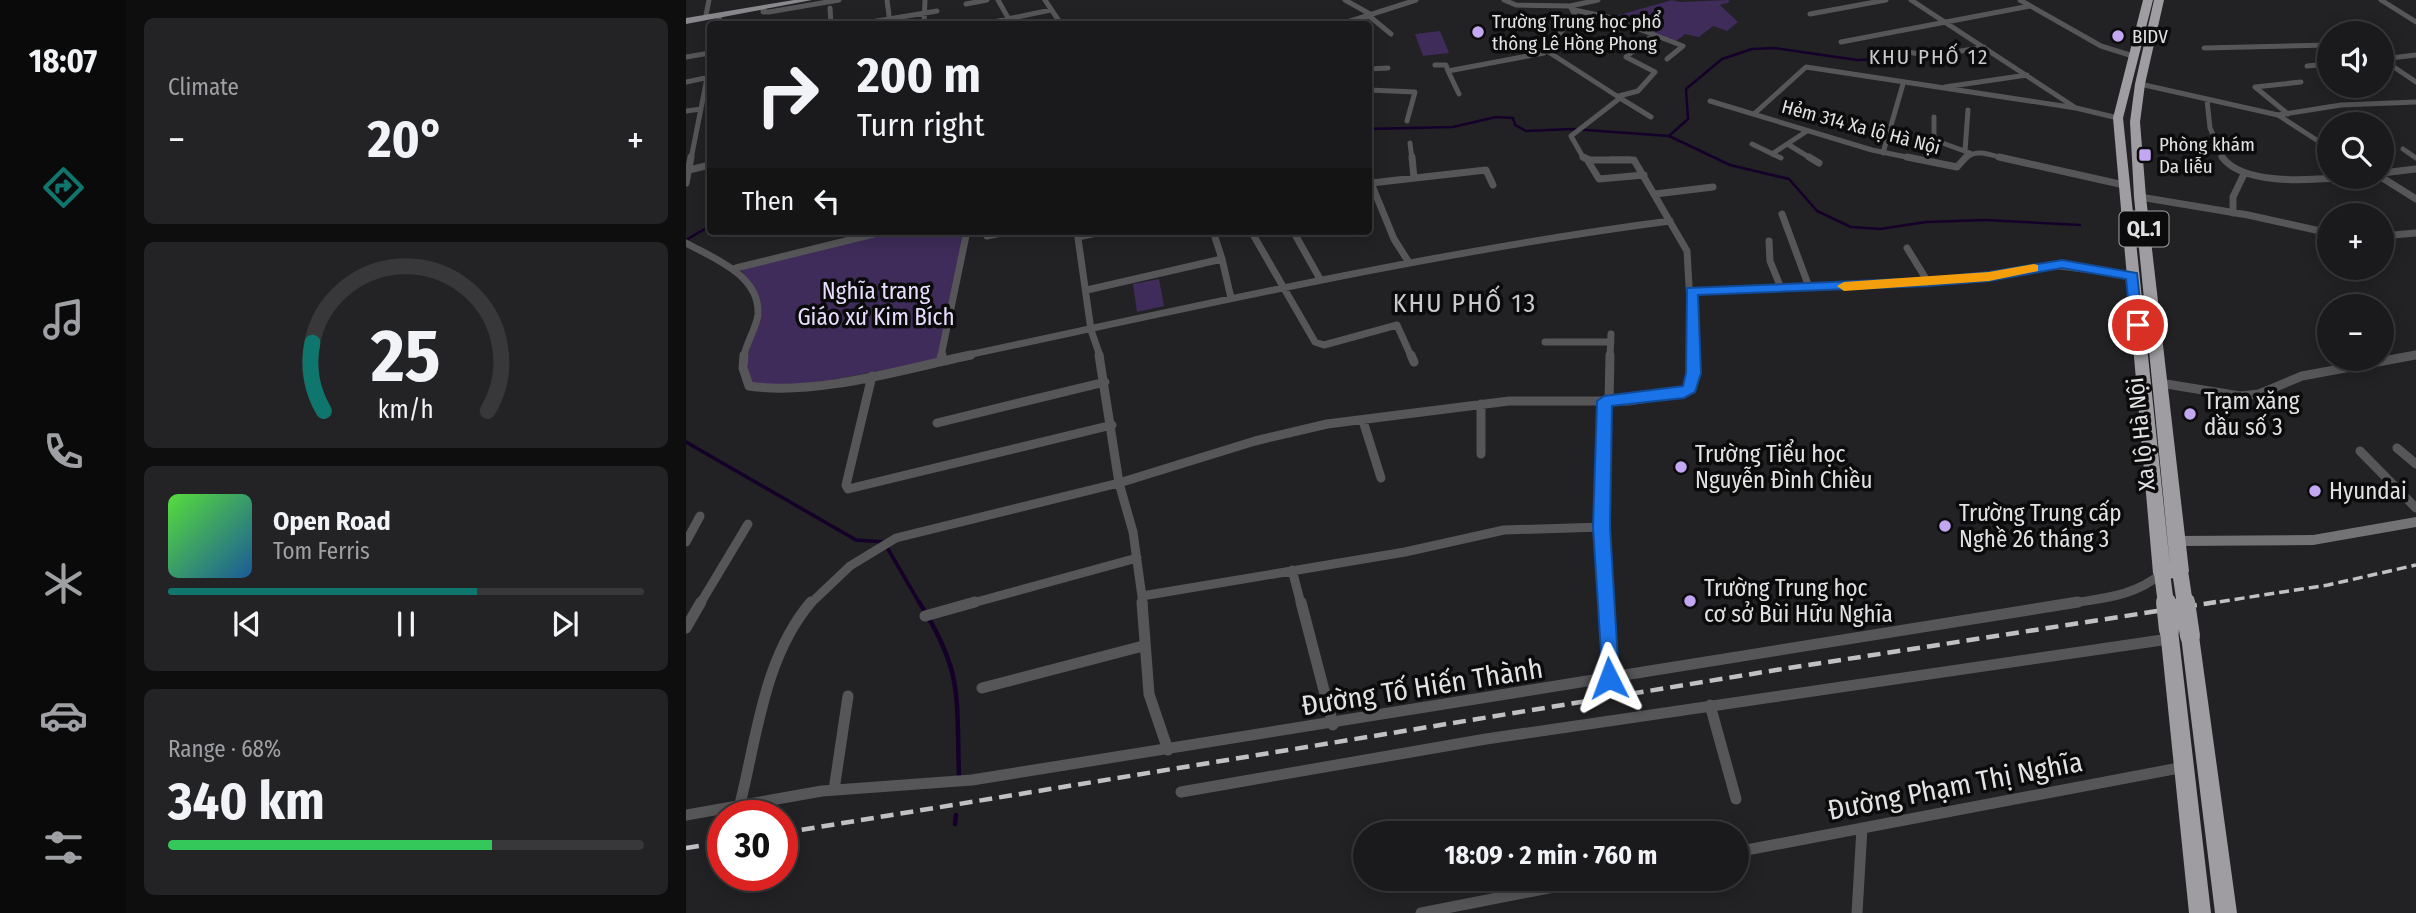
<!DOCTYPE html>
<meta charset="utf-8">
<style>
:root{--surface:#1a191b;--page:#232224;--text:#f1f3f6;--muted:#9fa0a3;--line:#38383a;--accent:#0f766e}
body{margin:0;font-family:"Fira Sans Condensed",sans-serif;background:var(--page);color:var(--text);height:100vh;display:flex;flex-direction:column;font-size:26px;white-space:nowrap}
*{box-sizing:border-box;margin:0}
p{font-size:23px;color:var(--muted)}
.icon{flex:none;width:38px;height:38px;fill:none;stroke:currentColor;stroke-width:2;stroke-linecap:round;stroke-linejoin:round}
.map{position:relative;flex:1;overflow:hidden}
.panel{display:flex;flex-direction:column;gap:18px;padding:18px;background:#0e0e0f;width:560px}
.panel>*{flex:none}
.banner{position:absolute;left:21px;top:21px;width:665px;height:214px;border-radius:7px;box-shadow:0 4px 18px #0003,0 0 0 2px var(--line);background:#1a191b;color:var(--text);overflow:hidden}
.fabs{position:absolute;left:1631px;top:21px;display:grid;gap:14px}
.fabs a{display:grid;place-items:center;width:77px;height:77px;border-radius:50%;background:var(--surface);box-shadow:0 4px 18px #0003,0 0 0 2px var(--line);font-size:35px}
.speed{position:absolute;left:21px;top:800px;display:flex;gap:14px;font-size:35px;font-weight:700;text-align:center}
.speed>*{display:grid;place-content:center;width:91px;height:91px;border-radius:50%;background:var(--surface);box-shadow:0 4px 18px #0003,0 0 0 2px var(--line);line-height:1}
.speed .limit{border:10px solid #d22;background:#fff;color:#111}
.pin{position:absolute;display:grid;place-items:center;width:60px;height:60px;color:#fff;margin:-30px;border:4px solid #fff;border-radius:50%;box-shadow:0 2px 7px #0007}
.me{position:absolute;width:77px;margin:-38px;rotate:357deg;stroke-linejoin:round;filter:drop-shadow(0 0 5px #0008)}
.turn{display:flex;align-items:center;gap:24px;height:147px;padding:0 35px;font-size:32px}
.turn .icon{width:91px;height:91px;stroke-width:2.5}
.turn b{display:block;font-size:49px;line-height:60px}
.then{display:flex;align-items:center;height:66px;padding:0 35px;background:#0003;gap:14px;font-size:26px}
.big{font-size:52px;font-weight:700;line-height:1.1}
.panel .widget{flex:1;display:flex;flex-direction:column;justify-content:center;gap:10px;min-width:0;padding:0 24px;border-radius:10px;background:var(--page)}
.panel .dial{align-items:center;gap:0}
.dial svg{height:182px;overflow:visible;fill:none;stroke:var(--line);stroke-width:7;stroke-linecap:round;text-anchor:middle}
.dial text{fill:var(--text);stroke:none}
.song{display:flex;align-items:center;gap:21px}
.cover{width:84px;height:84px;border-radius:10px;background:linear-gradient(135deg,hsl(110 70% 55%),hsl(210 70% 35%))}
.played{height:7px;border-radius:4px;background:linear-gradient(90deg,var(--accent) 65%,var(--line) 65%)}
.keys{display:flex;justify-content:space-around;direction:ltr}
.heat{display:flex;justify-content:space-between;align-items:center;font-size:38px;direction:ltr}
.charge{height:10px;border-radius:5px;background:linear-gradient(90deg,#34c759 68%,var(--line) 0)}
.trip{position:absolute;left:667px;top:821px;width:396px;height:70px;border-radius:35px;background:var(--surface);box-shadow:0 4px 18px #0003,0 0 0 2px var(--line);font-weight:700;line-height:70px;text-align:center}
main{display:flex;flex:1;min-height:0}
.tab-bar{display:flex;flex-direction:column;width:126px;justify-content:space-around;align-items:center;background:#0a0a0b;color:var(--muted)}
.tab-bar .icon{width:49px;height:49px}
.tab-bar .active{color:var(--accent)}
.tab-bar b{font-size:32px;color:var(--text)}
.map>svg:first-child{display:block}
</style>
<main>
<nav class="tab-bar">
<b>18:07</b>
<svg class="icon active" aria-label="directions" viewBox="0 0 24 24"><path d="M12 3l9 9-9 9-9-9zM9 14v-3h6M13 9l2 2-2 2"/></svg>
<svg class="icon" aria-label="music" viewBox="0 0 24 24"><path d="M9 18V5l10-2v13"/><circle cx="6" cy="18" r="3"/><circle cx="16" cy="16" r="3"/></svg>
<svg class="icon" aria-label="phone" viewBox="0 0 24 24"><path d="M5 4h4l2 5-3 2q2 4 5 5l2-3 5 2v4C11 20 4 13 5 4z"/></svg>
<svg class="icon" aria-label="climate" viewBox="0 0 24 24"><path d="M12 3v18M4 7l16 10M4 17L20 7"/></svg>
<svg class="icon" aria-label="car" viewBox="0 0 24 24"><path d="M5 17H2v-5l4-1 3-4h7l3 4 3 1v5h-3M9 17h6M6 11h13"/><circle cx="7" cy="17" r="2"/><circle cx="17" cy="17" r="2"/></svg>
<svg class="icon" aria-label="filters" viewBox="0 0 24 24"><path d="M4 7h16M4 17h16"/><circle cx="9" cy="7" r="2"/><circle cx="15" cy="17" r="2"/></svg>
</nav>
<section class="panel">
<div class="widget"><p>Climate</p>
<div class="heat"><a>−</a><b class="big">20°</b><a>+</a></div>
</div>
<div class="widget dial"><svg viewBox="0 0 100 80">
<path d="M14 69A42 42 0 1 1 86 69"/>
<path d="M14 69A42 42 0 0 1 9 39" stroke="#0f766e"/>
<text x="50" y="56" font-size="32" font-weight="700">25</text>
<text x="50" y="72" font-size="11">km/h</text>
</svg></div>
<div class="widget">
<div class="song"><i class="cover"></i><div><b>Open Road</b><p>Tom Ferris</p></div></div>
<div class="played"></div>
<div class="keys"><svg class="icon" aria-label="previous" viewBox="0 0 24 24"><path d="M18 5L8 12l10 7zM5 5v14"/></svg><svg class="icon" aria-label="pause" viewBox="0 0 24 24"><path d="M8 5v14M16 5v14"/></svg><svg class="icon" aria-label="next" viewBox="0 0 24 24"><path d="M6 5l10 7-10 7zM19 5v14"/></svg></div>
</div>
<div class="widget"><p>Range · 68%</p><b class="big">340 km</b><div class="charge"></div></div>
</section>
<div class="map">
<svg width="1730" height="913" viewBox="0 0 1730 913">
<rect width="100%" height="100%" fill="#222124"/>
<path fill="#3f2c5a" d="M 986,0 L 994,2 L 1042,0 L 1044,2 L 1034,5 L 1052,22 L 1041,31 L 1027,26 L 1013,37 L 999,34 L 989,42 L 926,17 Z
M 754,31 L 763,53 L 737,56 L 729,34 Z
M 207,231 L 279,231 L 251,360 L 123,384 L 66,384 C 54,358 69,338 76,312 L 55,269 Z
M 473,279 L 478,306 L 451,312 L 447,284 Z"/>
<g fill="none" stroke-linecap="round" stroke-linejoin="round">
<path stroke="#15002a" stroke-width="2.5" d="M 682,129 L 767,127 L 810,117 L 827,118 L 829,125 L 840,131 L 886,129 L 983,136 L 1002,119 L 1000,89 L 1036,59 L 1066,49 L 1088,48 L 1171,60 L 1220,58
M 983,136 L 1044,165 L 1103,179 L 1131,211 L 1165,227 L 1194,229 L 1240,222 L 1299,220 L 1394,225
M 0,240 L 24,226"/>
<path stroke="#15002a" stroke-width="3.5" d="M 0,442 L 170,540 L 199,542
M 202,549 L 234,604"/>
<path stroke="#15002a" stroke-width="4.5" d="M 233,602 C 278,673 270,695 273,775
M 269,824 L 270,815"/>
<path stroke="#565557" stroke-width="5" d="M 201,0 L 204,23
M 312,0 L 325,23
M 359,0 L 375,24
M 659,0 L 684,14
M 1225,0 L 1390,108 L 1432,118
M 1334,0 L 1415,46 L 1447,56
M 1695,0 L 1730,22
M 280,4 L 301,0
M 884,6 L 912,0
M 78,8 L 77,12 L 83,12 L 153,0
M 144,8 L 145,24
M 888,10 L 922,17 L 997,46 L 981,59
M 1124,14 L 1200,0
M 20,15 L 23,0
M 682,15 L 705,34
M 32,24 L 34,15
M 173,24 L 251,11
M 238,24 L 239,0
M 298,24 L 365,10
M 655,24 L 730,0
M 1155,42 L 1344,6
M 1518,48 L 1643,45
M 861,51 L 934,98 L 885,136 L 898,159
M 1215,51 L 1247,56 L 1298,47
M 0,57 L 24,53
M 1696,59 L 1730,82
M 1696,59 L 1730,55
M 749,65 L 760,65 L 762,71
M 682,66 L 685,74 L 682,91
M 1621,66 L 1643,64
M 682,69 L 702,68
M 0,82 L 24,77
M 1454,84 L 1592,115 L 1655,105 L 1730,102
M 1259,87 L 1341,75
M 683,90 L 729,92 L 721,121
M 773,94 L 762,71 L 858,53 L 889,15 L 884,6 L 830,5 L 818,0
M 933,96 L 952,91 L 969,72 L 940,57 L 967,35
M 934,98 L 965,117
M 1521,100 L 1524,128 L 1538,159
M 1024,101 L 1186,150 L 1230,159
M 0,111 L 15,109
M 1068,114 L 1120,67 L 1390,108
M 1602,114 L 1569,87 L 1615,82
M 1592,115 L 1643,148
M 1248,117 L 1248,140 L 1284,153
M 724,143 L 726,159
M 1066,144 L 1095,158
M 1103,145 L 1126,159
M 1717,149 L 1730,158
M 1279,151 L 1282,110
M 1197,153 L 1217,84
M 1086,154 L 1121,131
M 5,159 L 24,63
M 925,159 L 944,159
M 1279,159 C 1290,147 1307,156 1321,159"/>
<path stroke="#565557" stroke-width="7" d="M 726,157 L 728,178
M 897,157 L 904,160 L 948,160 L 1001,251 L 1007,356
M 1123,157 L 1133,163
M 1221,157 L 1271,167 L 1280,157
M 1313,157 L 1438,185
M 1536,157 C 1559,188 1633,179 1669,177
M 902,161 L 913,179 L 958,175
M 3,170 L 24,165
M 682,170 L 685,183
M 1696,173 L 1730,169
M 1695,177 L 1730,199
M 0,183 L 5,157
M 969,194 L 1027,187
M 1454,197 L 1562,215 L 1643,233
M 1547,213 L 1547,197 L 1558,174
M 1096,214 L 1123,287
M 391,231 L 405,330 L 414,356
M 527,231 L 536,259
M 565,231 L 629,342 L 638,345 L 711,325 L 725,356
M 607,231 L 634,279
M 301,236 L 325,231
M 1696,236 L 1730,233
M 392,237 L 420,231
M 1083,241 L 1084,261 L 1095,288
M 0,243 C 27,258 74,275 72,314 C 71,327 60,343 58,356
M 1221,248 L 1242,282
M 722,261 L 708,239 L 685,183 L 800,170 L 807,185
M 50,268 L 200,231
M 401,290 L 536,259 L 545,298
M 1006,291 L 1242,282 L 1303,277 L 1365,265 L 1447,275
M 859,342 L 925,342
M 255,356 L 281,231
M 277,356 C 512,306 746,252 984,221
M 924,356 L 925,334
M 1722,356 L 1730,355"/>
<path stroke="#565557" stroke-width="9" d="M 58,355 L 57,368 L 63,386 C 132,396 217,369 285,355
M 413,355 L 433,483 L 447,532 L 457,604
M 725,355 L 728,362
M 254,362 L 256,355
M 186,376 L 160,485 L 162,489 L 426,425
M 1474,383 L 1554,396 L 1573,394 L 1616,376 L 1730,355
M 918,401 L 916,527 L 920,604
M 923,402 L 924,355
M 795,404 L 795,454
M 677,421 L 695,478
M 251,423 L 419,382
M 1711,448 L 1730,464
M 1674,451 L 1730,508
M 0,542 L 14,516
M 606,570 L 615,604
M 456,596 L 719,552 L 818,530 L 916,527
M 14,604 L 62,524
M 124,604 L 164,566 L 210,538 L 433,483 L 569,441 L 641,424 L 823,401 L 943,401 L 1001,391 L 1008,373 L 1007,355
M 283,604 L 451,558
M 1381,604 C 1416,598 1448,597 1476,573"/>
<path stroke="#565557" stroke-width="11" d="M 456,602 L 463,694 L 482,750
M 615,602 L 647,725
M 919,602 L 923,678
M 239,616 L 289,602
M 0,628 L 15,602
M 296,688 L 457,646
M 1024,705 L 1050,799
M 148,790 L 162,696
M 495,792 L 800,739 L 1483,639
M 54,804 C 71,736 78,657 125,602
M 0,815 L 136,791 L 286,780 L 1392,602
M 1050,852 L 1498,767
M 735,913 L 914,878
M 1171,913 L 1176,828"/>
<path fill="#737275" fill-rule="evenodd" d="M 1730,517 L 1730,527 L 1627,545 L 1491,546 L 1486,545 L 1484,541 L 1486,537 L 1491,536 L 1627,535 Z"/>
<path fill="#8a898d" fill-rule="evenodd" d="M 108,0 L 126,0 L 0,24 L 0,18 Z"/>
<path fill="#9f9da2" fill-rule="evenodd" d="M 1457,0 L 1467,0 L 1437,118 L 1484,565 L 1448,197 L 1444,122 L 1449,84 L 1468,0 L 1478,0 L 1459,84 L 1454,122 L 1460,197 L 1503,571 L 1500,576 L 1476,580 L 1470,578 L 1467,573 L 1427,118 Z
M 1483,622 L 1489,624 L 1492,630 L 1525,913 L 1503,913 L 1474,630 L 1477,624 Z
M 1504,628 L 1510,630 L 1513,636 L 1551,913 L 1529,913 L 1495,636 L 1498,630 Z"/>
<path stroke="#c1c1c3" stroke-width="3.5" stroke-dasharray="10 5" stroke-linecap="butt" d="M 1519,604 L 1642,585 L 1730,565"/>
<path stroke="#c1c1c3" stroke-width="4.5" stroke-dasharray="13 7" stroke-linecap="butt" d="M 96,833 L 1090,670 L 1530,602
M 0,848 L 37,842"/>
<path stroke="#9f9da2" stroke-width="16" d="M 1494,571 L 1499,604
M 1476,573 L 1480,604"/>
<path stroke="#9f9da2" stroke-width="20" d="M 1480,602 L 1483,630
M 1499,602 L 1504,636"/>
</g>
<path fill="#1a73e8" stroke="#114b97" stroke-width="2" d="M 1376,260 L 1451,273 L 1457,329 L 1447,329 L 1445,325 L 1440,279 L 1376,268 L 1303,281 L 1242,286 L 1012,295 L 1015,373 L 1009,392 L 998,398 L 926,406 L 924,527 L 933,678 L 930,684 L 923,686 L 917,684 L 907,527 L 911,401 L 918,396 L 997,386 L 1000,373 L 1001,288 L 1242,278 L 1303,272 Z"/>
<path fill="#f59e0b" d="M 1348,264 L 1352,265 L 1352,271 L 1303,281 L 1158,291 L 1151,286 L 1158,282 L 1303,272 Z"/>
<g fill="#c3a7f2" stroke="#0b0b0c" stroke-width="2.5">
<circle cx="792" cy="32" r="7"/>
<circle cx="1432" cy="36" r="7"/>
<rect x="1452" y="148" width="14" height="14" rx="3.5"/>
<circle cx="1504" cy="414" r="7"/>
<circle cx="995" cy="467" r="7"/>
<circle cx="1629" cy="491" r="7"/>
<circle cx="1259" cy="526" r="7"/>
<circle cx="1004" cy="601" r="7"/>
</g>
<g text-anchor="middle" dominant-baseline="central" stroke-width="7" stroke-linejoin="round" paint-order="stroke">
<g font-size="19" fill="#e2e2e4" stroke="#0b0b0c" text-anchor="start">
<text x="806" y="21">Trường Trung học phổ<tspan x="806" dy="22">thông Lê Hồng Phong</tspan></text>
<text x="1446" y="36">BIDV</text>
<text x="1473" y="144">Phòng khám<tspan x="1473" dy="22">Da liễu</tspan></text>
</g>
<g font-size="19" fill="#e2e2e4" stroke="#0b0b0c">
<text transform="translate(1175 127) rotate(15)">Hẻm 314 Xa lộ Hà Nội</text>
</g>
<g font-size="21" letter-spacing="2" fill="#cbc9ce" stroke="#0b0b0c">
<text x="1243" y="57">KHU PHỐ 12</text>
</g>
<rect fill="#0b0b0c" stroke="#a2a2a3" stroke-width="2" x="1433.5" y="211.5" width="49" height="35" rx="5"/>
<g font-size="21" font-weight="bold" fill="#e2e2e4">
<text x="1458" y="229">QL.1</text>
</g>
<g font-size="23" fill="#e8ddfd" stroke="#0b0b0c">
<text x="190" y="291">Nghĩa trang<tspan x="190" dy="26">Giáo xứ Kim Bích</tspan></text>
</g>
<g font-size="23" fill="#e2e2e4" stroke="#0b0b0c" text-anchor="start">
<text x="1518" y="401">Trạm xăng<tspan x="1518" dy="26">dầu số 3</tspan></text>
<text x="1009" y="454">Trường Tiểu học<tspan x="1009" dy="26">Nguyễn Đình Chiều</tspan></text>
<text x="1643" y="491">Hyundai</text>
<text x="1273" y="513">Trường Trung cấp<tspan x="1273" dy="26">Nghề 26 tháng 3</tspan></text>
<text x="1018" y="588">Trường Trung học<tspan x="1018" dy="26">cơ sở Bùi Hữu Nghĩa</tspan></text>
</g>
<g font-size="23" fill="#e2e2e4" stroke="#0b0b0c">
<text transform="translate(1455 434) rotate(-96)">Xa lộ Hà Nội</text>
</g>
<g font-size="26" letter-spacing="2" fill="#cbc9ce" stroke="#0b0b0c">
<text x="779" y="303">KHU PHỐ 13</text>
</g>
<g font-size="28" fill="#e2e2e4" stroke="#0b0b0c">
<text transform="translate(736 687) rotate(-9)">Đường Tố Hiến Thành</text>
<text transform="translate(1269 786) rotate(-11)">Đường Phạm Thị Nghĩa</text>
</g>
</g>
</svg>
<div class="fabs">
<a><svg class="icon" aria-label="sound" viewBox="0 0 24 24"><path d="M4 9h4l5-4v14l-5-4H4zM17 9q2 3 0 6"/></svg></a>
<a><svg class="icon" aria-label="search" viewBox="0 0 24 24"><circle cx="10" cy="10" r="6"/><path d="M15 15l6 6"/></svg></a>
<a>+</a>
<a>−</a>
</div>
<div class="speed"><div class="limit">30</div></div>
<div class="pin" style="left:1452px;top:325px;background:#d93025"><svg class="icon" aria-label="arrive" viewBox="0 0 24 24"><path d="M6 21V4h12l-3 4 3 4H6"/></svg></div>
<svg class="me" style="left:923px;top:678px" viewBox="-20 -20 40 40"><path d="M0-17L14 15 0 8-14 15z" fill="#1a73e8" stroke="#fff" stroke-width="4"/></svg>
<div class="trip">18:09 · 2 min · 760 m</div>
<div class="banner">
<div class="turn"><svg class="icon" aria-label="right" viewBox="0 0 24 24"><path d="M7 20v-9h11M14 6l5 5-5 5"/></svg><div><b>200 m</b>Turn right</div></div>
<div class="then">Then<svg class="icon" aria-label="left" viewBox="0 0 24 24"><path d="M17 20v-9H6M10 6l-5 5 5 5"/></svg></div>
</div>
</div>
</main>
